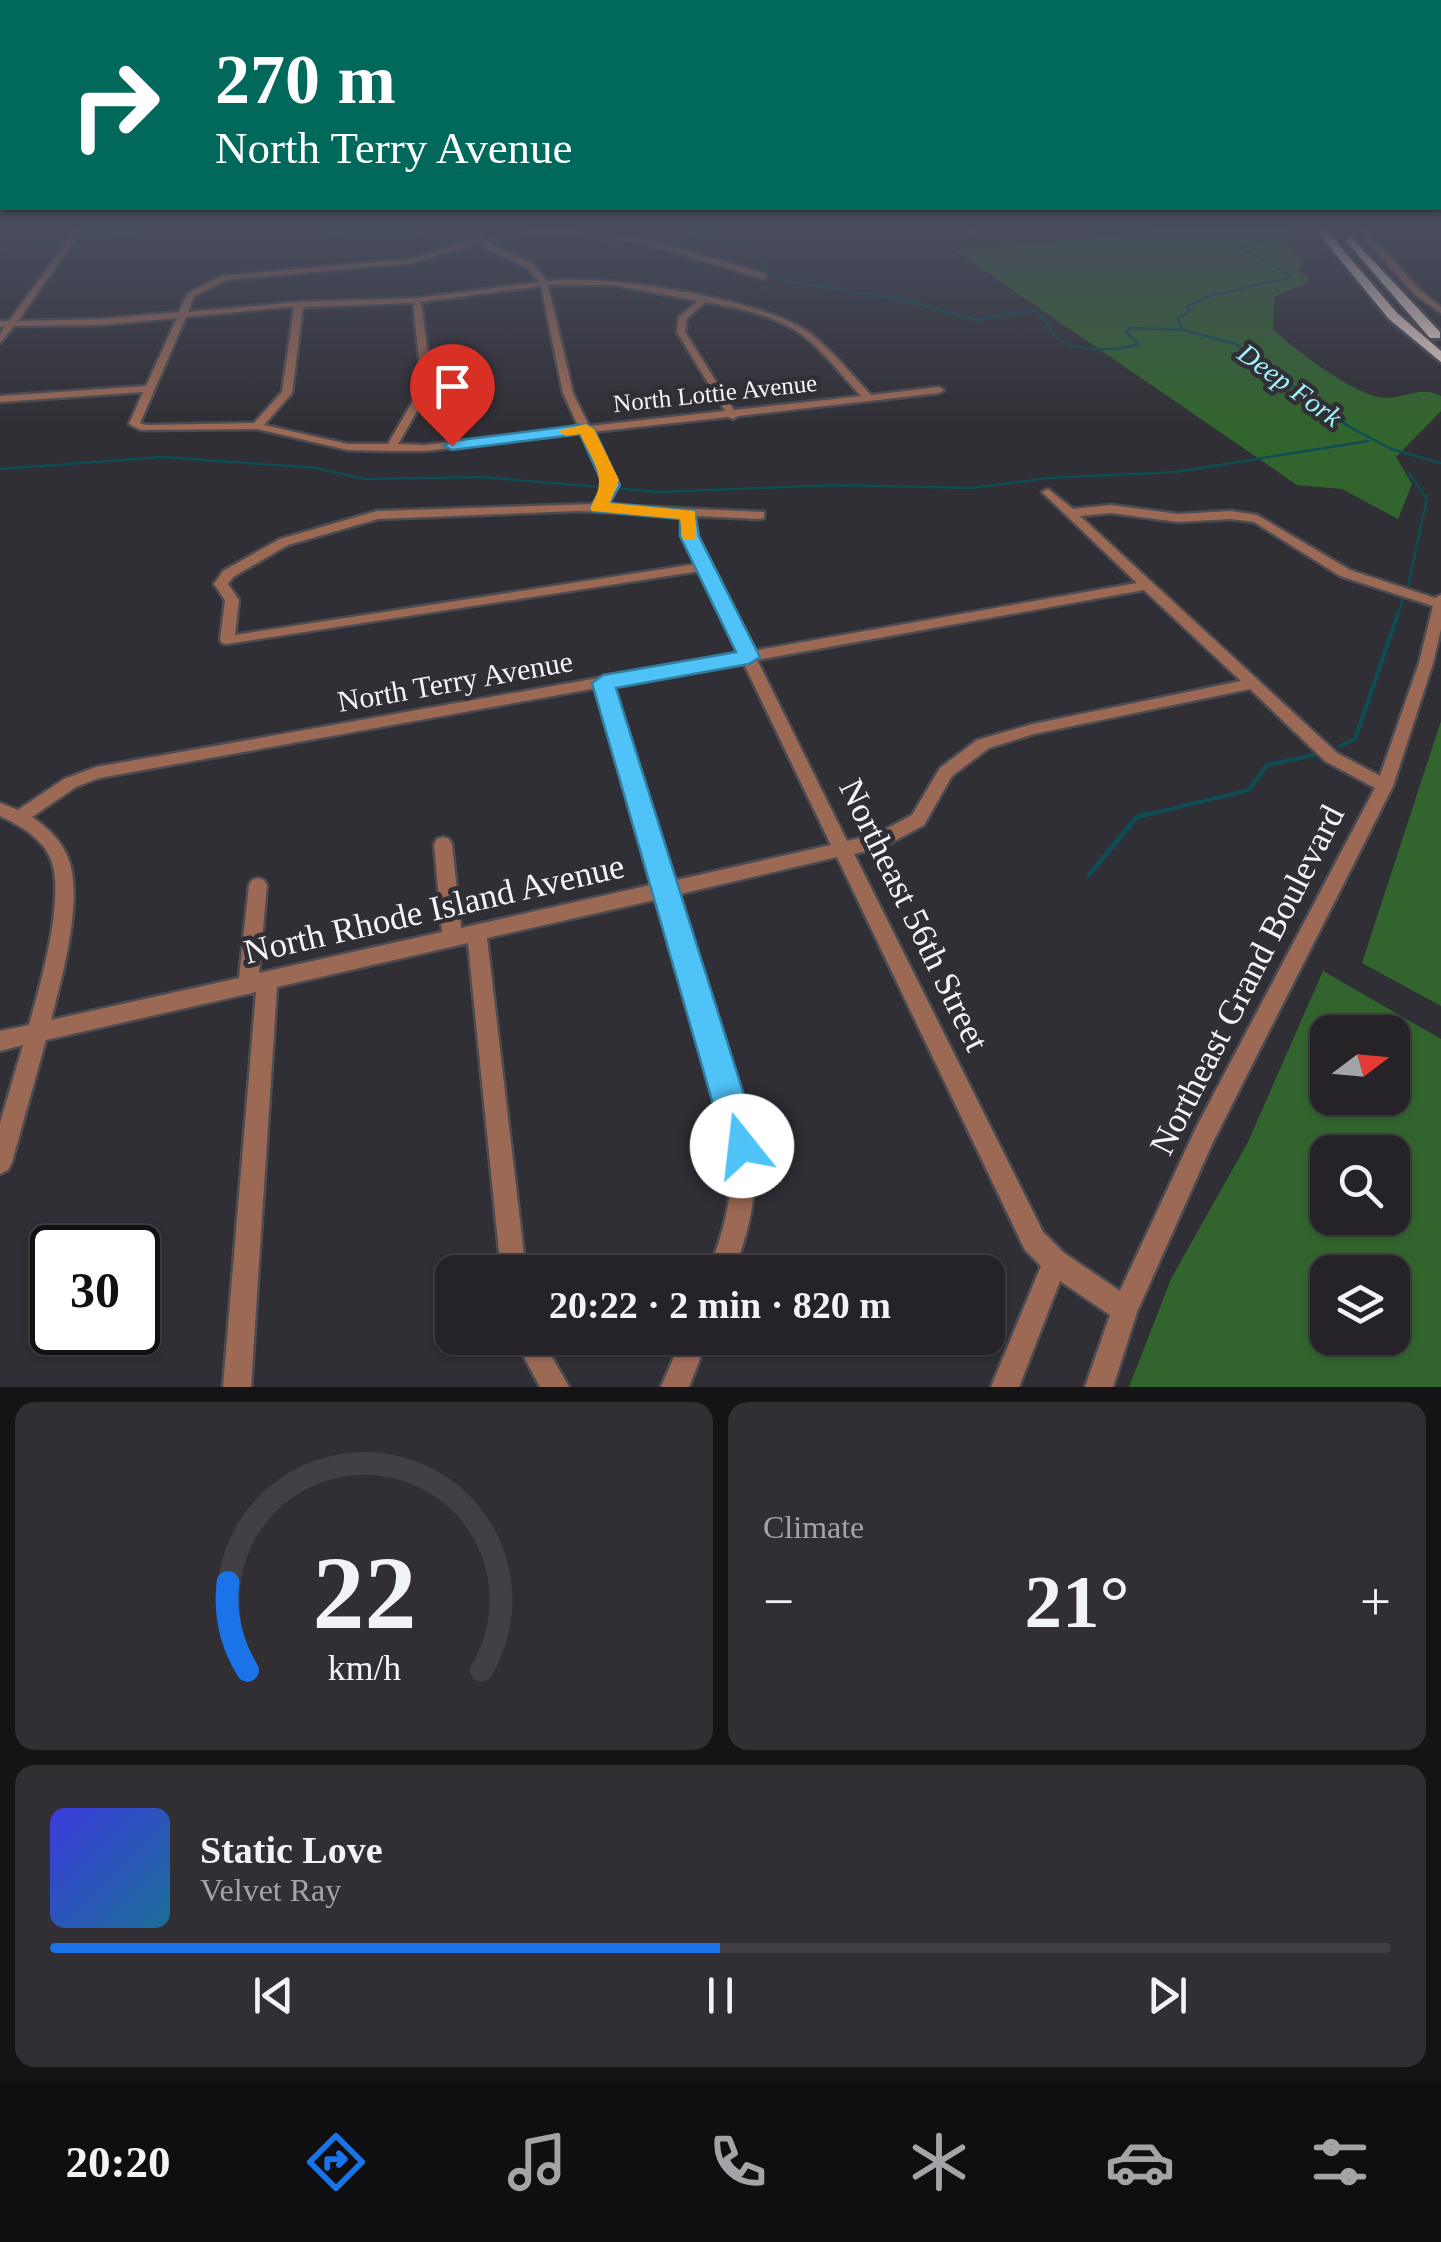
<!DOCTYPE html>
<meta charset="utf-8">
<style>
:root{--surface:#252328;--page:#312f34;--text:#f1f3f6;--muted:#a3a4a8;--line:#424045;--accent:#1a73e8}
body{margin:0;font-family:Georgia,serif;background:var(--page);color:var(--text);height:100vh;display:flex;flex-direction:column;font-size:38px;white-space:nowrap}
*{box-sizing:border-box;margin:0}
p{font-size:32px;color:var(--muted)}
.icon{flex:none;width:55px;height:55px;fill:none;stroke:currentColor;stroke-width:2;stroke-linecap:round;stroke-linejoin:round}
.map{position:relative;height:1387px;overflow:hidden}
.drawer{display:flex;flex-direction:column;gap:15px;padding:15px;background:#141316;flex:1}
.drawer>*{flex:none}
.banner{position:absolute;left:0px;top:0px;width:1442px;height:210px;box-shadow:0 2px 8px #0004,0 0 0 2px var(--line);background:#00695c;color:#fff;overflow:hidden}
.needle{width:65px;rotate:74deg}
.controls{position:absolute;left:1310px;top:1015px;display:grid;gap:20px}
.controls a{display:grid;place-items:center;width:100px;height:100px;border-radius:20px;background:var(--surface);box-shadow:0 2px 8px #0004,0 0 0 2px var(--line);font-size:50px}
.speed{position:absolute;left:30px;top:1225px;display:flex;gap:20px;font-size:50px;font-weight:700;text-align:center}
.speed>*{display:grid;place-content:center;width:130px;height:130px;border-radius:50%;background:var(--surface);box-shadow:0 2px 8px #0004,0 0 0 2px var(--line);line-height:1}
.speed .limit{border:5px solid #111;border-radius:15px;background:#fff;color:#111}
.pin{position:absolute;display:grid;place-items:center;width:85px;height:85px;color:#fff;margin:-102px -42px;border-radius:50% 50% 50% 0;rotate:-45deg;box-shadow:0 0 10px #0007}
.pin .icon{rotate:45deg}
.me{position:absolute;width:110px;margin:-55px;rotate:344deg;stroke-linejoin:round;filter:drop-shadow(0 0 8px #0008)}
.turn{display:flex;align-items:center;gap:35px;height:210px;padding:0 50px;font-size:45px}
.turn .icon{width:130px;height:130px;stroke-width:2.5}
.turn b{display:block;font-size:70px;line-height:85px}
.big{font-size:75px;font-weight:600;line-height:1.1}
.drawer .card{flex:1;display:flex;flex-direction:column;justify-content:center;gap:15px;min-width:0;padding:0 35px;border-radius:20px;background:var(--page)}
.drawer .dial{align-items:center;gap:0}
.dial svg{height:260px;overflow:visible;fill:none;stroke:var(--line);stroke-width:7;stroke-linecap:round;text-anchor:middle}
.dial text{fill:var(--text);stroke:none}
.song{display:flex;align-items:center;gap:30px}
.cover{width:120px;height:120px;border-radius:15px;background:linear-gradient(135deg,hsl(240 70% 55%),hsl(200 70% 35%))}
.played{height:10px;border-radius:5px;background:linear-gradient(90deg,var(--accent) 50%,var(--line) 50%)}
.keys{display:flex;justify-content:space-around;direction:ltr}
.heat{display:flex;justify-content:space-between;align-items:center;font-size:55px;direction:ltr}
.drawer .tiles{flex:1;display:grid;gap:15px;grid-template-columns:1fr 1fr}
.card:last-child{grid-column:span 2}
.trip{position:absolute;left:435px;top:1255px;width:570px;height:100px;border-radius:20px;background:var(--surface);box-shadow:0 2px 8px #0004,0 0 0 2px var(--line);font-weight:600;line-height:100px;text-align:center}
.tab-bar{display:flex;height:160px;justify-content:space-around;align-items:center;background:#0f0e10;color:var(--muted)}
.tab-bar .icon{width:70px;height:70px}
.tab-bar .on{color:var(--accent)}
.tab-bar b{font-size:45px;color:var(--text)}
.map>svg:first-child{display:block}
</style>
<div class="map">
<svg width="1441" height="1387" viewBox="0 0 1441 1387">
<rect width="100%" height="100%" fill="#312f36"/>
<path fill="#32652e" fill-rule="evenodd" d="M 1179,229 L 1288,229 L 1286,242 L 1304,263 L 1296,270 L 1308,277 L 1305,284 L 1274,297 L 1273,329 C 1292,348 1353,393 1379,397 C 1402,401 1419,384 1441,396 L 1441,411 L 1396,457 L 1412,484 L 1398,519 L 1342,489 L 1297,485 L 956,251 Z
M 1441,721 L 1441,1006 L 1362,963 Z
M 1323,971 L 1441,1039 L 1441,1387 L 1129,1387 L 1171,1279 L 1248,1142 ZM 1328,1032 L 1392,1032 L 1392,1098 L 1328,1098 ZM 1328,1152 L 1392,1152 L 1392,1218 L 1328,1218 ZM 1328,1272 L 1392,1272 L 1392,1338 L 1328,1338 Z"/>
<g fill="none" stroke-linecap="round" stroke-linejoin="round">
<path stroke="#0e4d53" stroke-width="2.5" d="M 309,229 C 356,237 383,247 431,229
M 678,229 L 752,247 L 768,272 L 795,282 L 905,300 L 976,320 L 1034,310 C 1046,318 1049,332 1060,340 C 1078,352 1120,351 1138,344 L 1126,332 L 1130,328 L 1184,330 L 1236,344 L 1348,426 L 1391,449 L 1441,463
M 82,239 L 159,229
M 0,248 L 60,242
M 1182,329 L 1178,318 L 1190,311 L 1186,307 L 1209,296 L 1288,278 L 1290,275 L 1240,248 L 1265,240 L 1267,229
M 0,469 L 163,457 L 316,468 L 364,479 L 483,477 L 659,492 L 837,485 L 971,488 L 1048,478 L 1176,472 L 1368,441
M 1407,590 L 1427,499 L 1409,473
M 1397,616 L 1403,600"/>
<path stroke="#0e4d53" stroke-width="4" d="M 1340,746 L 1355,739 L 1398,614
M 1138,817 L 1249,790 L 1267,765 L 1314,755"/>
<path stroke="#0e4d53" stroke-width="5" d="M 1089,875 L 1137,817 L 1145,814"/>
<defs>
<path id="minor" d="M 76,229 L 82,229 L 18,321 L 101,319 L 179,312 L 188,293 L 222,276 L 411,259 L 479,238 L 477,233 L 480,231 L 485,237 L 548,229 L 643,238 L 766,274 L 766,278 L 760,278 L 642,242 L 548,233 L 488,240 L 490,245 L 532,263 L 547,281 C 605,274 766,299 811,334 C 833,351 852,375 871,395 L 939,387 L 944,390 L 939,393 L 738,416 L 733,419 L 728,417 L 592,432 L 617,485 L 606,505 L 764,512 L 764,518 L 760,519 L 695,516 L 695,536 L 752,651 L 1137,583 L 1044,494 L 1042,492 L 1048,489 L 1073,509 L 1111,505 L 1178,514 L 1231,511 L 1257,515 L 1350,570 L 1435,598 L 1441,595 L 1441,629 L 1433,663 L 1393,786 L 1212,1144 L 1137,1312 L 1113,1387 L 1085,1387 L 1110,1315 L 1060,1281 L 1019,1387 L 991,1387 L 1041,1266 L 1025,1250 L 837,857 L 676,895 L 754,1146 C 758,1191 750,1231 733,1272 L 708,1272 C 725,1230 734,1191 732,1146 L 659,899 L 487,938 L 526,1272 L 501,1272 L 468,943 L 277,987 L 251,1387 L 223,1387 L 256,992 L 46,1040 L 12,1162 L 8,1170 L 0,1174 L 0,1123 L 23,1045 L 0,1051 L 0,1031 L 29,1025 C 40,986 68,891 49,855 C 39,836 19,825 0,816 L 0,803 L 18,810 L 64,779 L 96,767 L 739,653 L 700,571 L 227,644 L 222,643 L 220,640 L 225,600 L 214,584 L 223,571 L 280,539 L 377,511 L 594,504 L 605,485 L 582,433 L 425,451 L 391,451 L 348,450 L 257,429 L 141,430 L 129,424 L 143,392 L 0,402 L 0,396 L 146,386 L 177,318 L 101,325 L 14,326 L 0,343 L 0,334 L 5,326 L 0,327 L 0,321 L 9,321 ZM 481,242 L 484,248 L 526,267 L 540,282 L 417,298 L 299,302 L 188,312 L 194,296 L 227,280 L 412,263 ZM 548,285 L 613,285 L 698,301 L 679,317 L 677,332 L 725,411 L 589,426 L 573,393 ZM 541,286 L 563,393 L 579,428 L 425,445 L 398,444 L 432,385 L 421,302 ZM 706,302 C 739,308 778,316 805,337 C 826,354 843,377 861,396 L 734,410 L 685,332 L 687,318 ZM 413,303 L 422,385 L 388,444 L 348,444 L 264,425 L 292,393 L 303,307 ZM 288,307 L 294,307 L 282,392 L 254,423 L 146,425 L 140,423 L 186,317 ZM 577,511 L 683,515 L 683,536 L 696,564 L 235,635 L 239,600 L 228,584 L 233,577 L 288,545 L 378,519 ZM 1111,513 L 1178,522 L 1231,519 L 1254,522 L 1340,576 L 1433,606 L 1419,663 L 1380,776 L 1337,753 L 1080,516 ZM 1144,590 L 1241,681 L 1033,724 L 977,740 L 940,768 L 912,815 L 875,835 L 847,841 L 757,660 ZM 743,662 L 831,845 L 672,881 L 611,686 ZM 597,688 L 655,884 L 461,928 L 452,844 L 449,839 L 443,837 L 437,839 L 434,844 L 442,932 L 259,973 L 267,885 L 264,880 L 258,878 L 252,880 L 249,885 L 239,978 L 51,1020 C 62,978 84,898 68,858 C 61,840 48,828 32,817 L 76,787 L 99,778 ZM 1250,689 L 1325,761 L 1375,788 L 1196,1128 L 1120,1291 L 1064,1253 L 1043,1232 L 854,854 L 885,846 L 924,825 L 952,776 L 989,748 L 1034,734 Z
M 964,229 L 971,229 L 973,231 L 970,233 Z
M 1151,229 L 1160,229 L 1165,232 L 1162,234 Z
M 1357,229 L 1364,229 L 1421,291 L 1441,307 L 1441,313 L 1415,295 Z
M 514,1338 L 541,1338 L 569,1387 L 540,1387 Z
M 682,1338 L 708,1338 L 689,1387 L 661,1387 Z"/>
<path id="highway" d="M 1315,229 L 1325,229 L 1397,313 L 1441,351 L 1441,362 L 1389,319 Z
M 1350,236 L 1440,332 L 1440,338 L 1430,338 L 1346,241 Z"/>
</defs>
<use href="#minor" stroke="#4c4b51" stroke-width="5"/>
<use href="#highway" stroke="#4c4b51" stroke-width="6"/>
<use href="#minor" fill="#9c6955" fill-rule="evenodd"/>
<use href="#highway" fill="#edd3c9" fill-rule="evenodd"/>
</g>
<linearGradient id="sky" x2="0" y2="1"><stop stop-color="#1b1a1e"/><stop offset="0.54" stop-color="#484d5d"/><stop offset="1" stop-color="#484d5d" stop-opacity="0"/></linearGradient>
<rect width="1441" height="423" fill="url(#sky)"/>
<path fill="#4fc3f7" stroke="#337fa1" stroke-width="2.5" d="M 586,424 L 594,429 L 620,485 L 610,503 L 695,511 L 699,536 L 760,657 L 749,664 L 616,688 L 760,1146 L 755,1158 L 742,1163 L 730,1158 L 725,1146 L 592,683 L 603,675 L 736,652 L 680,536 L 680,519 L 592,511 L 590,508 L 603,485 L 580,434 L 452,450 L 444,446 L 452,441 Z"/>
<path fill="#f59e0b" d="M 586,424 L 594,429 L 619,480 L 610,503 L 695,511 L 696,540 L 683,540 L 680,519 L 592,511 L 590,508 C 609,477 594,464 580,434 L 566,436 L 558,431 Z"/>
<g text-anchor="middle" dominant-baseline="central" stroke-width="9" stroke-linejoin="round" paint-order="stroke">
<g font-size="25" fill="#f5f4f8" stroke="#312f36">
<text transform="translate(715 393) rotate(-6)">North Lottie Avenue</text>
</g>
<g font-size="28" font-style="italic" fill="#a2f2fa" stroke="#312f36">
<text transform="translate(1290 385) rotate(36)">Deep Fork</text>
</g>
<g font-size="30" fill="#f5f4f8" stroke="#312f36">
<text transform="translate(455 681) rotate(-10)">North Terry Avenue</text>
</g>
<g font-size="35" fill="#f5f4f8" stroke="#312f36">
<text transform="translate(434 909) rotate(-13)">North Rhode Island Avenue</text>
<text transform="translate(914 915) rotate(64)">Northeast 56th Street</text>
<text transform="translate(1247 980) rotate(-63)">Northeast Grand Boulevard</text>
</g>
</g>
</svg>
<div class="controls">
<a><svg class="needle" viewBox="-14 -14 28 28"><path d="M0-13l5 13h-10z" fill="#e53935"/><path d="M0 13l5-13h-10z" fill="#a3a4a8"/></svg></a>
<a><svg class="icon" aria-label="search" viewBox="0 0 24 24"><circle cx="10" cy="10" r="6"/><path d="M15 15l6 6"/></svg></a>
<a><svg class="icon" aria-label="layers" viewBox="0 0 24 24"><path d="M12 4l9 5-9 5-9-5zM3 14l9 5 9-5"/></svg></a>
</div>
<div class="speed"><div class="limit">30</div></div>
<div class="pin" style="left:452px;top:446px;background:#d93025"><svg class="icon" aria-label="arrive" viewBox="0 0 24 24"><path d="M6 21V4h12l-3 4 3 4H6"/></svg></div>
<svg class="me" style="left:742px;top:1146px" viewBox="-20 -20 40 40"><circle r="19" fill="#fff"/><path d="M0-13L10 11 0 6-10 11z" fill="#4fc3f7"/></svg>
<div class="trip">20:22 · 2 min · 820 m</div>
<div class="banner">
<div class="turn"><svg class="icon" aria-label="right" viewBox="0 0 24 24"><path d="M7 20v-9h11M14 6l5 5-5 5"/></svg><div><b>270 m</b>North Terry Avenue</div></div>
</div>
</div>
<section class="drawer">
<div class="tiles">
<div class="card dial"><svg viewBox="0 0 100 80">
<path d="M14 69A42 42 0 1 1 86 69"/>
<path d="M14 69A42 42 0 0 1 8 42" stroke="#1a73e8"/>
<text x="50" y="56" font-size="32" font-weight="700">22</text>
<text x="50" y="72" font-size="11">km/h</text>
</svg></div>
<div class="card"><p>Climate</p>
<div class="heat"><a>−</a><b class="big">21°</b><a>+</a></div>
</div>
<div class="card">
<div class="song"><i class="cover"></i><div><b>Static Love</b><p>Velvet Ray</p></div></div>
<div class="played"></div>
<div class="keys"><svg class="icon" aria-label="previous" viewBox="0 0 24 24"><path d="M18 5L8 12l10 7zM5 5v14"/></svg><svg class="icon" aria-label="pause" viewBox="0 0 24 24"><path d="M8 5v14M16 5v14"/></svg><svg class="icon" aria-label="next" viewBox="0 0 24 24"><path d="M6 5l10 7-10 7zM19 5v14"/></svg></div>
</div>
</div>
</section>
<nav class="tab-bar">
<b>20:20</b>
<svg class="icon on" aria-label="directions" viewBox="0 0 24 24"><path d="M12 3l9 9-9 9-9-9zM9 14v-3h6M13 9l2 2-2 2"/></svg>
<svg class="icon" aria-label="music" viewBox="0 0 24 24"><path d="M9 18V5l10-2v13"/><circle cx="6" cy="18" r="3"/><circle cx="16" cy="16" r="3"/></svg>
<svg class="icon" aria-label="phone" viewBox="0 0 24 24"><path d="M5 4h4l2 5-3 2q2 4 5 5l2-3 5 2v4C11 20 4 13 5 4z"/></svg>
<svg class="icon" aria-label="climate" viewBox="0 0 24 24"><path d="M12 3v18M4 7l16 10M4 17L20 7"/></svg>
<svg class="icon" aria-label="car" viewBox="0 0 24 24"><path d="M5 17H2v-5l4-1 3-4h7l3 4 3 1v5h-3M9 17h6M6 11h13"/><circle cx="7" cy="17" r="2"/><circle cx="17" cy="17" r="2"/></svg>
<svg class="icon" aria-label="filters" viewBox="0 0 24 24"><path d="M4 7h16M4 17h16"/><circle cx="9" cy="7" r="2"/><circle cx="15" cy="17" r="2"/></svg>
</nav>
